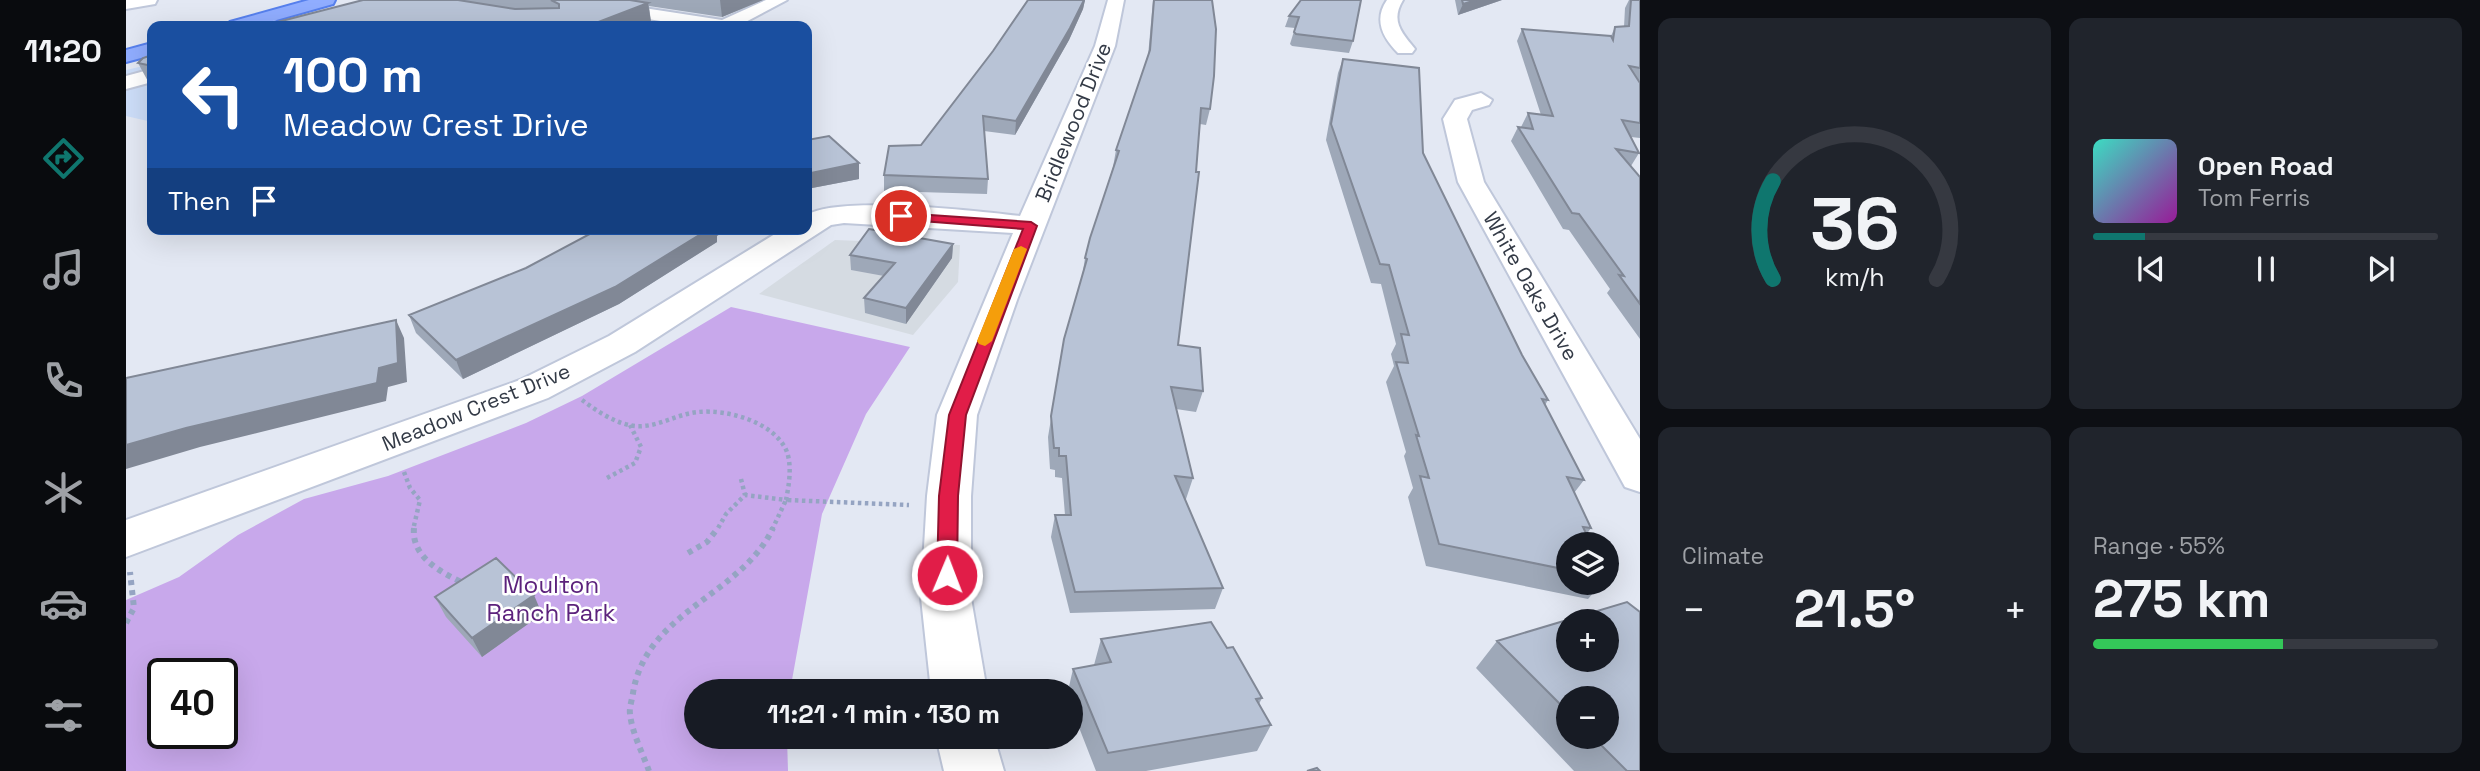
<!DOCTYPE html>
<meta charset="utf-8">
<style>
:root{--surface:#171b24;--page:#20242c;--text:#f1f3f6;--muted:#9ea1a6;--line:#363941;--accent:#0f766e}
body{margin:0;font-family:"Space Grotesk",sans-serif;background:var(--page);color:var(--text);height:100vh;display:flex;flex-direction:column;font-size:26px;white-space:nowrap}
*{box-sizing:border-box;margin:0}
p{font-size:23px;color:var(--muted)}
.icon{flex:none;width:38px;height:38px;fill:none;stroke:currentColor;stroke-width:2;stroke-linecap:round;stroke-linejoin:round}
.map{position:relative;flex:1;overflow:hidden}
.drawer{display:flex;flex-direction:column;gap:18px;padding:18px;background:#0d0f14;width:840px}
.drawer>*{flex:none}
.hud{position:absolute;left:21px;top:21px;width:665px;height:214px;border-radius:14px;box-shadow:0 7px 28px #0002;background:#1a4fa0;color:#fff;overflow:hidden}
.fabs{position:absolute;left:1430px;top:532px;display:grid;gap:14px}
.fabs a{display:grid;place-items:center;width:63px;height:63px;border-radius:50%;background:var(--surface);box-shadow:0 7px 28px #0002;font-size:35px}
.speed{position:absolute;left:21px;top:658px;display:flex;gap:14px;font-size:35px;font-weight:700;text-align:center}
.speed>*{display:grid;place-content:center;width:91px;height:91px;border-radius:50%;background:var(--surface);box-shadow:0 7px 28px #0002;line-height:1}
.speed .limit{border:4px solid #111;border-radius:10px;background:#fff;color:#111}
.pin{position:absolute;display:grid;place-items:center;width:60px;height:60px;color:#fff;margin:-30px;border:4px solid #fff;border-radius:50%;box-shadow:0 2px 7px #0007}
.me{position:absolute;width:77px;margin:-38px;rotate:1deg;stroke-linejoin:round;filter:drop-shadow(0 0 5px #0008)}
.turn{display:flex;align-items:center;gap:24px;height:147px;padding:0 21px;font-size:32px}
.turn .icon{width:91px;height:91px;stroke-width:2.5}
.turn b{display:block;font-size:49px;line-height:60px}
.then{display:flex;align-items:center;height:66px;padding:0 21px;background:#0003;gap:14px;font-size:26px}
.big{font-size:52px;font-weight:600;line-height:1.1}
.drawer .widget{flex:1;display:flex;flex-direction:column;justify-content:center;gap:10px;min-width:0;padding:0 24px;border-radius:14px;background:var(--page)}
.drawer .dial{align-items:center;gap:0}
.dial svg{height:182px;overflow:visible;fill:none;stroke:var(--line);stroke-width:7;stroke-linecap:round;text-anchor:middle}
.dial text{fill:var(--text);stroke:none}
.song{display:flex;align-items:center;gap:21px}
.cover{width:84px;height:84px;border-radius:10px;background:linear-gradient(135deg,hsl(170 70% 55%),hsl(300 70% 35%))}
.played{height:7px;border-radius:4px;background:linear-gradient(90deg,var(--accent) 15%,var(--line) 15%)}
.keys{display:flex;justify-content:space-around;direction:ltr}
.heat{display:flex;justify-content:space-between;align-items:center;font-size:38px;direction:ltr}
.charge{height:10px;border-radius:5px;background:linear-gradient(90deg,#34c759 55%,var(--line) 0)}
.drawer .tiles{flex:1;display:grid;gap:18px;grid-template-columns:repeat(2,1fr)}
.trip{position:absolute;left:558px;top:679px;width:399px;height:70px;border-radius:35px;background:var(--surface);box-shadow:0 7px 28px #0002;font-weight:600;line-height:70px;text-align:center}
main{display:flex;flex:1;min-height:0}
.tab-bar{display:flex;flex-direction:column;width:126px;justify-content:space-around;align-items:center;background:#090b0e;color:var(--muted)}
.tab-bar .icon{width:49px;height:49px}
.tab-bar .active{color:var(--accent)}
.tab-bar b{font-size:32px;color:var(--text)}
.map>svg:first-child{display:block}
</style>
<main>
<nav class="tab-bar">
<b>11:20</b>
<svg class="icon active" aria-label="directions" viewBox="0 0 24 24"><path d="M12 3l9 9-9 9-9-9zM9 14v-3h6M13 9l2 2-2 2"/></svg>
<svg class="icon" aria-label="music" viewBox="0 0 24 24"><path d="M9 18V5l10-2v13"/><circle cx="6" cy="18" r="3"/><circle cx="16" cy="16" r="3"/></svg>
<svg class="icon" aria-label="phone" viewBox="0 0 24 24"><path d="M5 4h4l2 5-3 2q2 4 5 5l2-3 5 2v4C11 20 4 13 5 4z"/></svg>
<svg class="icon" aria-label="climate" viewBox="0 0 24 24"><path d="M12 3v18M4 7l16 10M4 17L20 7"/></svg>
<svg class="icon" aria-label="car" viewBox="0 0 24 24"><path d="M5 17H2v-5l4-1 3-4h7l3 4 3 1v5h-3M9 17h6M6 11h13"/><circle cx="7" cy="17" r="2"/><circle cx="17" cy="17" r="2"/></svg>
<svg class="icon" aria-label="filters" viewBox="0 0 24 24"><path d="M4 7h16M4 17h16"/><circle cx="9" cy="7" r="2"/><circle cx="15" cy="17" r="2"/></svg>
</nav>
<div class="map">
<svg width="1514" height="771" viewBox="0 0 1514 771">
<rect width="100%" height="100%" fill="#e3e8f3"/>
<path fill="#ccddf8" d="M 26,64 L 26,122 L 0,116 L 0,70 Z"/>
<path fill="#d5dbe2" d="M 709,240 L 834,245 L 832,282 L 787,335 L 633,294 Z"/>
<path fill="#c8a8eb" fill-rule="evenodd" d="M 605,307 L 784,347 L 740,414 L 696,514 L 664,691 L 570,691 L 570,737 L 661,737 L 662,771 L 0,771 L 0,600 L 53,577 L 112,535 L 178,499 L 262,476 L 400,423 L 456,396 ZM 37,674 L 96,674 L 96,733 L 37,733 Z"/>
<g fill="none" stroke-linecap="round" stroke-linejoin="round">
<defs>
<path id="minor" d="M 0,0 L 31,0 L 29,4 L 0,9 Z
M 426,0 L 466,0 L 596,20 L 640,0 L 661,0 L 612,26 L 566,26 L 434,5 Z
M 982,0 L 998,0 L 989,46 L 891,300 L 851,415 L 845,496 L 845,598 L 861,691 L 805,691 L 795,598 L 801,496 L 811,415 L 887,233 L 718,223 L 705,225 L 509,352 L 422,398 L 0,557 L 0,520 L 394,380 L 483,336 L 657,229 L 681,229 L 681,215 C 712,195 853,211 894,216 L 969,46 Z
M 1261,0 L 1277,0 C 1264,21 1276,33 1289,49 L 1286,53 L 1272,53 C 1257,38 1247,20 1261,0 Z
M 126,17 L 157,22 L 160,26 L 120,26 L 117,22 Z
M 26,69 L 26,82 L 0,89 L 0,76 Z
M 1355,93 L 1366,100 L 1363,105 L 1346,110 L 1341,119 L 1358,182 L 1514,439 L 1514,492 L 1499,487 L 1332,182 L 1317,119 L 1329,100 Z
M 810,737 L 868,737 L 878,771 L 818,771 Z"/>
<path id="major" d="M 183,0 L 209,0 L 207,4 L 129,26 L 101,26 L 104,22 Z
M 26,43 L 26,55 L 0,62 L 0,50 Z"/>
</defs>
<use href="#minor" stroke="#bfc7da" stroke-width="4"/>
<use href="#major" stroke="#5780ed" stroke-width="4"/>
<path stroke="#95a4c2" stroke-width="2" stroke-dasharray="2 2" stroke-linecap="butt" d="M 68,26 L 84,22"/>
<path stroke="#95a4c2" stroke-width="4.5" stroke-dasharray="3.5 3.5" stroke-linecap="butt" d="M 456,400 C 471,411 490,424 509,426 C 531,428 550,414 572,412 C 601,409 649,422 661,452 C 666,467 663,485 660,500 L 619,495 L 600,514 L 591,530
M 278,472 L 284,488 L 294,500 L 287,530
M 481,478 L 509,463 L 515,447 L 504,425
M 615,479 L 619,495
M 646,530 L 660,500 L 783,505"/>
<path stroke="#95a4c2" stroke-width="6" stroke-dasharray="5 5" stroke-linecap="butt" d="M 288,528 C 285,558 317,573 339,584
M 562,553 L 581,542 L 592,528
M 0,623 L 8,608 L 4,572
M 523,771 C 517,754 506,733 504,714 C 503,708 506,700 507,693 C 520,611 615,596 647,528"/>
<use href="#minor" fill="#fff" fill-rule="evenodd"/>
<use href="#major" fill="#90adff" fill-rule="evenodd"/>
</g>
<path fill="#9ea8b8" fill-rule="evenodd" d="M 237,0 L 637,0 L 596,17 L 523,6 L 525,22 L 516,26 L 136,26 Z
M 902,0 L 959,0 L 957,9 L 943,40 L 889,135 L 858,131 L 862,179 L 861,194 L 758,191 L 758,175 L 795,145 L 867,51 Z
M 1027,0 L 1086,0 L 1084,109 L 1080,125 L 1074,124 L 1052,345 L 1077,391 L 1070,412 L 1050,409 L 1067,478 L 1060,499 L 1058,499 L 1097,588 L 1089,609 L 944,613 L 925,537 L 929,515 L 939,515 L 936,478 L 929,477 L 929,470 L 924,469 L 922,437 L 938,339 L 956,277 L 959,258 L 987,167 L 990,150 L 1022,56 Z
M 1175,0 L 1227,41 L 1223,53 L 1166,46 L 1164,44 L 1169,28 L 1159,27 L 1163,16 Z
M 1329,0 L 1376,0 L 1332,15 Z
M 1503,0 L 1514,0 L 1514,138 L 1505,137 L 1513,153 L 1505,166 L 1514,177 L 1514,339 L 1481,293 L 1484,289 L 1443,230 L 1437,229 L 1385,141 L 1392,127 L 1395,127 L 1402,113 L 1415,115 L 1391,41 L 1396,29 L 1485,36 L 1489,27 L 1498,27 L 1499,8 Z
M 26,55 L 26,86 L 24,85 L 12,63 Z
M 1217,59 L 1297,153 L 1396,355 L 1422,400 L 1419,405 L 1458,480 L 1448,493 L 1465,528 L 1460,535 L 1442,544 L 1442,583 L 1476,583 L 1462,599 L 1300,566 L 1282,497 L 1287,488 L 1278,456 L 1280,452 L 1260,382 L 1268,366 L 1265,354 L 1270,344 L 1255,284 L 1245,283 L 1200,140 L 1212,73 Z
M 681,140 L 733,179 L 686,188 L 681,188 Z
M 591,236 L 591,242 L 493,304 L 337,379 L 290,333 L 283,315 Z
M 827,244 L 826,258 L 780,324 L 739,313 L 738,298 L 758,276 L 725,270 L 724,255 Z
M 309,597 L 416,614 L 356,657 L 320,617 Z
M 1501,602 L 1514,612 L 1514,771 L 1448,771 L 1350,668 L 1371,641 ZM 1442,621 L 1480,621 L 1480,660 L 1442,660 ZM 1442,698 L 1480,698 L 1480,737 L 1442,737 Z
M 975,639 L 1101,648 L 1136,698 L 1133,704 L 1145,725 L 1131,751 L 1020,771 L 970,771 L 945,707 L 945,691 L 942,691 L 947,669 L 968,665 Z"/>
<path fill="#818896" d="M 594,0 L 637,0 L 596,17 Z
M 958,0 L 959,0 L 957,9 L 943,40 L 889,135 L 890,121 Z
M 1350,0 L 1376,0 L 1332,15 L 1337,4 Z
M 522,3 L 525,22 L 516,26 L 462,26 Z
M 733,163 L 733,179 L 686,188 L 685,173 Z
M 583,229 L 602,229 L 591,236 L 591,242 L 493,304 L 337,379 L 330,360 Z
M 827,244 L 826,258 L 780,324 L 780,308 Z
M 270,320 L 278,338 L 281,382 L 262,387 L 260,401 L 74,447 L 0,469 L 0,445 L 253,368 Z
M 408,595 L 416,614 L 356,657 L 346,638 Z"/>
<path fill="#b8c3d6" stroke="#818896" stroke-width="2" fill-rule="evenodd" d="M 237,0 L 332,0 L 389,9 L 433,8 L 433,4 L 425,0 L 504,0 L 522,3 L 462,26 L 136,26 Z
M 902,0 L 958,0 L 944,28 L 890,121 L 857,116 L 862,179 L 758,175 L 763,146 L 795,145 L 867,51 Z
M 1028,0 L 1086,0 L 1090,29 L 1088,76 L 1084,109 L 1075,108 L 1070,172 L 1073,172 L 1052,345 L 1074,348 L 1077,391 L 1045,387 L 1067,478 L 1049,476 L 1097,588 L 949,592 L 929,515 L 945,515 L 940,456 L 933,456 L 933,448 L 928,448 L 925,416 L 938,339 L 961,259 L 959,258 L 964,238 L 993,151 L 990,150 L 1024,50 Z
M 1175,0 L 1235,0 L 1227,41 L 1170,34 L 1168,32 L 1173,17 L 1163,16 Z
M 1336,0 L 1350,0 L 1337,4 Z
M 1505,0 L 1514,0 L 1514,68 L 1503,66 L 1514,83 L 1514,123 L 1496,120 L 1513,153 L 1490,149 L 1514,177 L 1514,304 L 1493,275 L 1498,276 L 1453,214 L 1446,213 L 1392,127 L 1407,129 L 1402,113 L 1427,116 L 1396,29 L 1485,36 L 1487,40 L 1489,27 L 1503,26 Z
M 26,55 L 26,66 L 12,63 L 17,58 Z
M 1217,59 L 1293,68 L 1297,153 L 1396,355 L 1422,400 L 1416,399 L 1458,480 L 1441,477 L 1465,528 L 1457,527 L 1465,544 L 1442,544 L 1442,570 L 1313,544 L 1294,476 L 1303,478 L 1290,435 L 1293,436 L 1270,362 L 1282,363 L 1275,334 L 1283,335 L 1263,265 L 1254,264 L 1205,124 Z
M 703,136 L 733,163 L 685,173 L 681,172 L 681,140 Z
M 473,229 L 583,229 L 489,287 L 330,360 L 283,315 L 400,268 Z
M 743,229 L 827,244 L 780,308 L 738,298 L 769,263 L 724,255 Z
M 270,320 L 272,363 L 253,368 L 251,383 L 60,428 L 0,445 L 0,378 Z
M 370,558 L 408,595 L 346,638 L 309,597 Z
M 1501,602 L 1514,612 L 1514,771 L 1501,771 L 1467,737 L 1480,737 L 1480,698 L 1442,698 L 1442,712 L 1371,641 ZM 1442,621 L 1480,621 L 1480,660 L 1442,660 Z
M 1085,622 L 1101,648 L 1107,647 L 1136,698 L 1130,699 L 1145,725 L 982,753 L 947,669 L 985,662 L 975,639 Z
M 1191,768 L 1194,771 L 1181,771 Z"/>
<path fill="#e11d48" stroke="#92132f" stroke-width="2" d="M 775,213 L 905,222 L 911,226 L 840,415 L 832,496 L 831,575 L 828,581 L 814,581 L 811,575 L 813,496 L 823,415 L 897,229 L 770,219 L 770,214 Z"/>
<path fill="#f59e0b" d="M 895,246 L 901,249 L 866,341 L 859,346 L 853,344 L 851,341 L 888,249 Z"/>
<g text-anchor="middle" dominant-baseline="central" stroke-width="5" stroke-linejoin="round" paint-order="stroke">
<g font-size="21" fill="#333a46" stroke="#fff">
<text transform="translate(947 122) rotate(-68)">Bridlewood Drive</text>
<text transform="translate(1405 286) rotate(60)">White Oaks Drive</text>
<text transform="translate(350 407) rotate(-22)">Meadow Crest Drive</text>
</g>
<g font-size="24" fill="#5c227c" stroke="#fff">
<text x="425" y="584">Moulton<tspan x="425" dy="28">Ranch Park</tspan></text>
</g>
</g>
</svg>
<div class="fabs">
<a><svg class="icon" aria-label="layers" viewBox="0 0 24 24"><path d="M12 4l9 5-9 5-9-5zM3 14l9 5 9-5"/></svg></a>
<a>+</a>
<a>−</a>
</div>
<div class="speed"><div class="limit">40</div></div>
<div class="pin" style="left:775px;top:216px;background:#d93025"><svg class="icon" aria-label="arrive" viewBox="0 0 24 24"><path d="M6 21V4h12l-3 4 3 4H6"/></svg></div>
<svg class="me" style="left:821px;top:575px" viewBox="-20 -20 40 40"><circle r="17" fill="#e11d48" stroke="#fff" stroke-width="3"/><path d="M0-11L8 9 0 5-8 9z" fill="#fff"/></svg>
<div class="trip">11:21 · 1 min · 130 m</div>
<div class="hud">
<div class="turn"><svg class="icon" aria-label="left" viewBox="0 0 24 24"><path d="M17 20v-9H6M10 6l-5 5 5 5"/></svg><div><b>100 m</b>Meadow Crest Drive</div></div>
<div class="then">Then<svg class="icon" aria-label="arrive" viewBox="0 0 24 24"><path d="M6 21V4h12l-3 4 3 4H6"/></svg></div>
</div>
</div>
<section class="drawer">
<div class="tiles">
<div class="widget dial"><svg viewBox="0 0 100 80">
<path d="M14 69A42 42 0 1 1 86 69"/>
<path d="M14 69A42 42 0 0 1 14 26" stroke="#0f766e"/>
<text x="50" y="56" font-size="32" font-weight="700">36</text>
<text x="50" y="72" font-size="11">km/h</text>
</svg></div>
<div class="widget">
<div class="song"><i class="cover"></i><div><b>Open Road</b><p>Tom Ferris</p></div></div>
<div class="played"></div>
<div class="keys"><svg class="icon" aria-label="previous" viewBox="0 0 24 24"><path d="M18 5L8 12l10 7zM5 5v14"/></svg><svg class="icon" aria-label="pause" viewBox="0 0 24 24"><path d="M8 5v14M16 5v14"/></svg><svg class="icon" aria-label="next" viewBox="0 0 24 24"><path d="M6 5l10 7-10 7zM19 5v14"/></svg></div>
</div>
<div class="widget"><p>Climate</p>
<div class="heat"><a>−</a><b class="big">21.5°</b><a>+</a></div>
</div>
<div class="widget"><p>Range · 55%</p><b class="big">275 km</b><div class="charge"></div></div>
</div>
</section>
</main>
